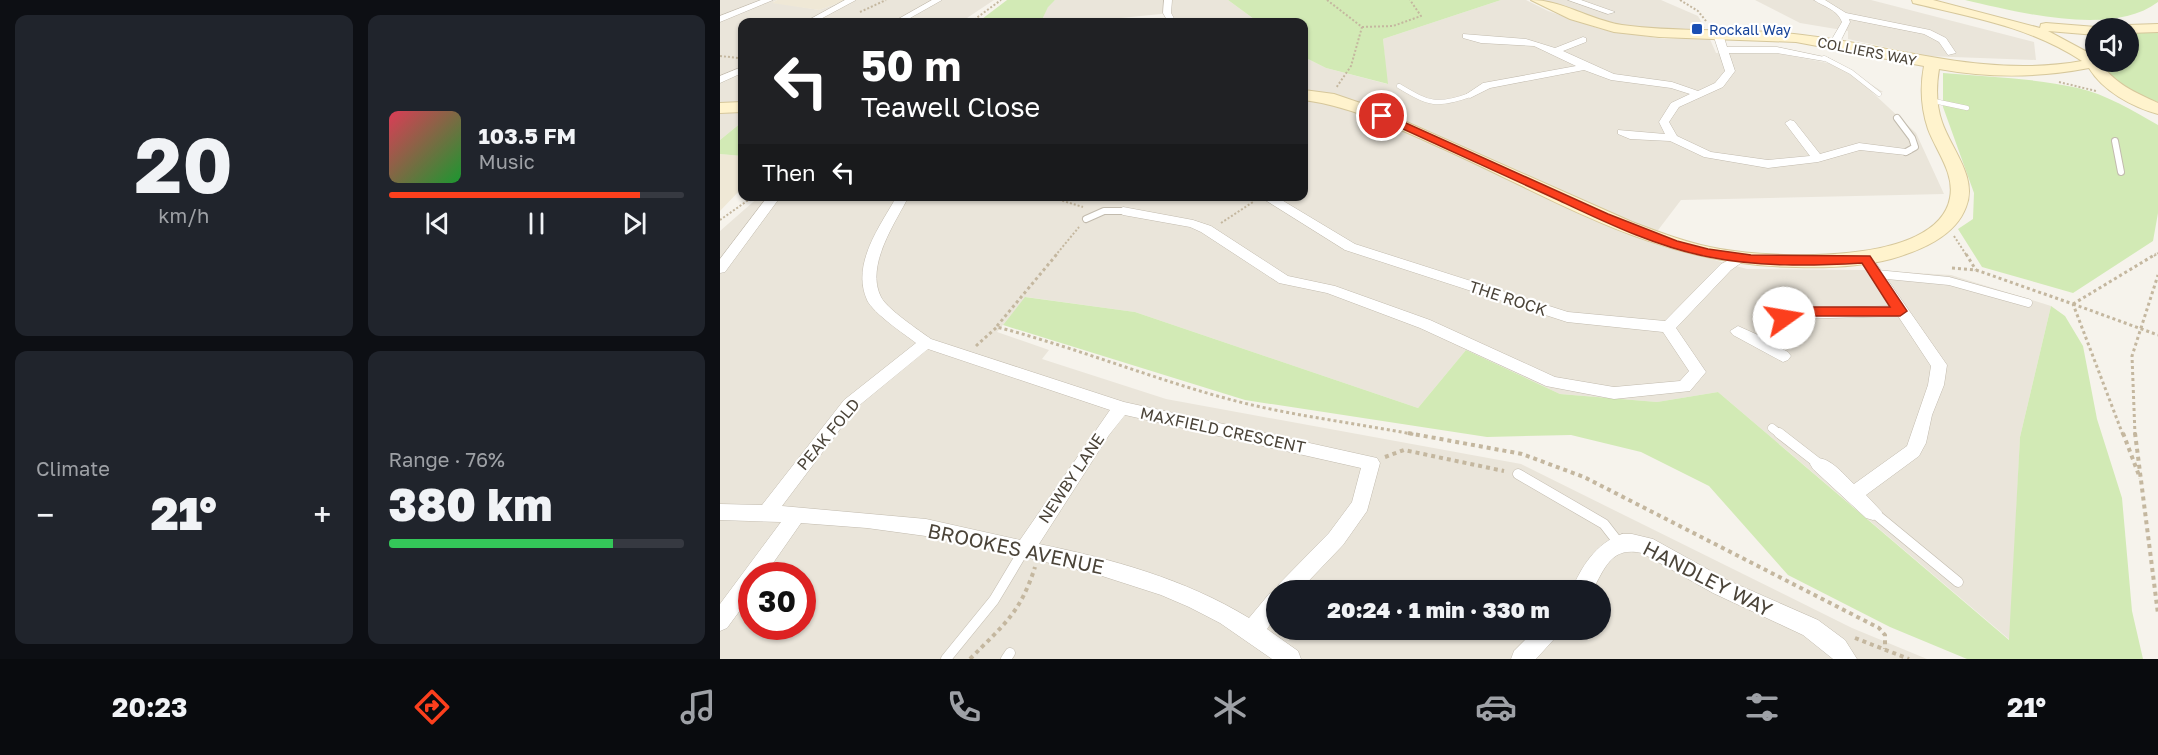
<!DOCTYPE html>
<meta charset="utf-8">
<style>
:root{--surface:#171b24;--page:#20242c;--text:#f1f3f6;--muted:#9ea1a6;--line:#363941;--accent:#fc3f1d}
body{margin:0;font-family:"Golos Text",sans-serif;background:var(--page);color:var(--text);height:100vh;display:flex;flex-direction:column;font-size:22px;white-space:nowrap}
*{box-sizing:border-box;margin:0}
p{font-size:20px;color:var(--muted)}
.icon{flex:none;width:33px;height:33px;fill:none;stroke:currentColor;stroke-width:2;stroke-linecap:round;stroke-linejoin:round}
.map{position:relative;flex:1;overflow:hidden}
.details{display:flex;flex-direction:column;gap:15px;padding:15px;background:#0d0f14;width:720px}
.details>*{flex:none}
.guide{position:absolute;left:18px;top:18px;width:570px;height:183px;border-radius:12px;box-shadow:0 2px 4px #0004;background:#202124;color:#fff;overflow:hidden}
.tools{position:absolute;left:1365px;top:18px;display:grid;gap:12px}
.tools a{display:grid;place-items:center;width:54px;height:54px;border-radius:50%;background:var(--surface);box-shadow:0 2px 4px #0004;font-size:30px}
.speed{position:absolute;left:18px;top:562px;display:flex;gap:12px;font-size:30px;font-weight:700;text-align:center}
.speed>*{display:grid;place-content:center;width:78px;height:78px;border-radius:50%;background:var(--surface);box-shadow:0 2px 4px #0004;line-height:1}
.speed .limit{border:9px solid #d22;background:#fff;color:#111}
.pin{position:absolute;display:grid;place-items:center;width:51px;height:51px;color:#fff;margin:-26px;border:3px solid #fff;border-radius:50%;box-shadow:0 2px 6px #0007}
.me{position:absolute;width:66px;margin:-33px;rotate:77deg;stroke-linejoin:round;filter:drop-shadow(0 0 4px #0008)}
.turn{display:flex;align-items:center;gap:21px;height:126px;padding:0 24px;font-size:27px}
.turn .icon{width:78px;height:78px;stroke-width:2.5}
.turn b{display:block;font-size:42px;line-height:51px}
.then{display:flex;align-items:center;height:57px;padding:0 24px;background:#0003;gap:12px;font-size:22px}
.big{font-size:45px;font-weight:800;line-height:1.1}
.details .tile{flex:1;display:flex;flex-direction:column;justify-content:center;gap:9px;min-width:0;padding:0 21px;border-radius:12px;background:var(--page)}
.details .dial{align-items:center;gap:0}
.dial b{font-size:78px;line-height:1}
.song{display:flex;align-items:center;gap:18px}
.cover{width:72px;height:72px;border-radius:9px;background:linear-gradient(135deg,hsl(350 70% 55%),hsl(130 70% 35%))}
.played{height:6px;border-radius:3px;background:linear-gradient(90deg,var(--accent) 85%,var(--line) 85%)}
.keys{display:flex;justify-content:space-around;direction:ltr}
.heat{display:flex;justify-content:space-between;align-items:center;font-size:33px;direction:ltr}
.charge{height:9px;border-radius:4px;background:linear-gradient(90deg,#34c759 76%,var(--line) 0)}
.details .tiles{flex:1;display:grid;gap:15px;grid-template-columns:repeat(2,1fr)}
.trip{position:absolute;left:546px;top:580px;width:345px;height:60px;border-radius:30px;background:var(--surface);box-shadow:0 2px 4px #0004;font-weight:800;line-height:60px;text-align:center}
.tabs{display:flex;height:96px;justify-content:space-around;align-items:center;background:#090b0e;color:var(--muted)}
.tabs .icon{width:42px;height:42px}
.tabs .selected{color:var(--accent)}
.tabs b{font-size:27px;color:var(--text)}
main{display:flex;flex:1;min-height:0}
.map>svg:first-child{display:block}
</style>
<main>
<section class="details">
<div class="tiles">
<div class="tile dial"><b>20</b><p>km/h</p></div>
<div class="tile">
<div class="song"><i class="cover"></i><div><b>103.5 FM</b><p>Music</p></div></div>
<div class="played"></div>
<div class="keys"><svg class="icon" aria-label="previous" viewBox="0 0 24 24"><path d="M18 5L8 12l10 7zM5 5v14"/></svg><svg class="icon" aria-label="pause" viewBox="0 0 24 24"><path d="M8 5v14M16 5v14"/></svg><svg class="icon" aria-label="next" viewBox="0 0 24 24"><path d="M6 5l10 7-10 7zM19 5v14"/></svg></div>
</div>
<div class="tile"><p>Climate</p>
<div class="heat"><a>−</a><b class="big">21°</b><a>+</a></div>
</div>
<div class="tile"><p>Range · 76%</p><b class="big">380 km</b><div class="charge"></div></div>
</div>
</section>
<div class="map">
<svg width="1438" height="659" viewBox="0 0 1438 659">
<rect width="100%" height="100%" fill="#f6f3ec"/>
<path fill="#eae5da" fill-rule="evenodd" d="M 0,0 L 57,0 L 53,2 L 99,10 L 127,0 L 274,0 L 241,22 L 22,22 L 22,102 L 0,104 Z
M 335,0 L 508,0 L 538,22 L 457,22 L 451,13 L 361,22 L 321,22 L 328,6 Z
M 781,0 L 806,0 L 828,11 L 880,29 L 944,39 L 989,37 L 996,53 L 1061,54 L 1108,63 L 1112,59 L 1163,92 L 1153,93 L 1196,133 L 1224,194 L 961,200 L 929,242 L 1027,269 L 1146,270 L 1231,275 L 1331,306 L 1300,437 L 1290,640 L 998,392 L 937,402 L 840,394 L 746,350 L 698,408 L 415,312 L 306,297 L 277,332 L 329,350 L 322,359 L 446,399 L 801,464 L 1132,628 L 1207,659 L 0,659 L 0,231 L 33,202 L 40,197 L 584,196 L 584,57 L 606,68 L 667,84 L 663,39 ZM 32,576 L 82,576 L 82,627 L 32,627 ZM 556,591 L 880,591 L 880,630 L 556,630 Z
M 824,0 L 941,0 L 978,16 L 985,28 L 947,30 L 898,26 L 829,5 Z
M 1035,0 L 1151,0 L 1314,42 L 1316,60 L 1206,56 L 1128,39 L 1128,31 L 1080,23 Z
M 22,111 L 22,122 L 0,140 L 0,114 Z"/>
<path fill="#efe8d6" d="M 57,0 L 127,0 L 99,10 L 52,3 Z
M 0,154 L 22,156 L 22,188 L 0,211 Z"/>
<path fill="#d2eab5" d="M 287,0 L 335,0 L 328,7 L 321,22 L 258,22 Z
M 508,0 L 781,0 L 663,39 L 668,84 L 606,68 L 584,57 L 584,22 L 538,22 Z
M 1245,0 L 1438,0 L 1438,2 C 1392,37 1297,12 1245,0 Z
M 1438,31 L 1438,102 C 1421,96 1384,83 1383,62 L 1408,62 L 1409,32 Z
M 1223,73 C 1268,77 1314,78 1358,88 C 1385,94 1414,111 1438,125 L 1438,213 L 1433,241 L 1353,293 L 1262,267 L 1238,229 L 1253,219 L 1254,193 L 1223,107 Z
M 22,122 L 22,156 L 0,154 L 0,140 Z
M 305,297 L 415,312 L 698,408 L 746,350 L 840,394 L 937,402 L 998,392 L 1289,640 L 1300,437 L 1331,306 L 1345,316 L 1363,346 L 1377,419 L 1402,498 L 1412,611 L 1423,659 L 1247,659 L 1170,627 L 1068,575 L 989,486 L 921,452 L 851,435 L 767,437 L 525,400 L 283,325 Z"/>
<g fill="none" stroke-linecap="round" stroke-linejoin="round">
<defs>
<path id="lane-far3" d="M 1104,58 L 1131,72 L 1159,94
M 679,86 C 709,104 717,107 750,95
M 1209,100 L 1247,108"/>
<path id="lane-far2" d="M 1177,118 L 1192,138 L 1195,147 L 1186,152
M 1395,141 L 1401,172
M 366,219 L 384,211 L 403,211"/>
<path id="lane-far1" d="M 1157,274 L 1229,281 L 1308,303
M 1052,428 L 1061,435"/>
<path id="lane" d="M 1059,433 L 1099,464
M 798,474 L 884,524 L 898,542
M 1153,512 L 1238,582
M 226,659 L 274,600 L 304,550
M 286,659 L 290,653"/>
<path id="street" d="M 41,0 L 53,0 L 0,22 L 0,16 Z
M 125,0 L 136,0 L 95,22 L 85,22 Z
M 212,0 L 222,0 L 183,22 L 173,22 Z
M 444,0 L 452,0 L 451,13 L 456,22 L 448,22 L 443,13 Z
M 848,0 L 861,0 L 895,12 L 888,14 Z
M 1094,0 L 1105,0 L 1126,13 L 1210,30 L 1226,38 L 1236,53 L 1228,55 L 1219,42 L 1204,34 L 1129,19 L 1130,22 L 1119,44 L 1111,46 L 1109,44 L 1122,22 C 1117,9 1104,7 1094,0 Z
M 998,31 L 1003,34 L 1007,47 L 1057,47 L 1109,58 L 1104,61 L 1057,53 L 1009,53 L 1015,71 L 1003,87 L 959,107 L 949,122 L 957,136 L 991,152 L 1048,160 L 1090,156 L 1065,123 L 1070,120 L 1074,121 L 1100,154 L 1139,143 L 1186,149 L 1192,152 L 1186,155 L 1140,150 L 1098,162 L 1048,168 L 984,157 L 950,141 L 910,139 L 898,134 L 898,130 L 945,134 L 939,122 L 951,103 L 970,94 L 951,88 L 891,80 L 864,70 L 770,88 L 750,98 L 745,95 L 763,83 L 856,66 L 814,46 L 761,43 L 743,38 L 743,34 L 806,39 L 835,48 L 863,37 L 866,38 L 866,42 L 843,51 L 894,74 L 952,82 L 978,91 L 995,83 L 1005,71 L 993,34 Z
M 22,67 L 22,73 L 0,83 L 0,76 Z
M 48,196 L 61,196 L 5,272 L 0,273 L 0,259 Z
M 177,196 L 189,196 C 175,223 145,266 161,297 C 167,309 200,331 211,339 L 404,402 L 657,458 L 660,463 L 647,511 L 623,545 L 579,591 L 556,591 L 556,616 L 547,629 L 578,651 L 581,659 L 552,659 L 500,623 L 469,607 L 441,595 L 379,575 L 235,540 L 147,528 L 81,523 L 44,576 L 32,576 L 32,594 L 7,628 L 0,631 L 0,604 L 61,522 L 0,520 L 0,504 L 42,505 L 124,400 L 196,343 C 183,333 154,314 147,300 C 131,264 160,226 177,196 ZM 208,349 L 390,410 L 300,540 L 206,519 L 62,506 L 136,408 ZM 405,415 L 641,468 L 632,502 L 609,533 L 559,584 L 556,591 L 549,594 L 529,618 C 465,579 392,559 319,544 L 389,435 Z
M 539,196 L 555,196 L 635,244 L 848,312 L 945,321 L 1001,264 L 1021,254 L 1028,258 L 1011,270 L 956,328 L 986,372 L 970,391 L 894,399 L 826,386 L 700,328 L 607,293 L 559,283 L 481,232 L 470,227 L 403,215 L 397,211 L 403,207 L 473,220 L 491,226 L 568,276 L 615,286 L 710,320 L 835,377 L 894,387 L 960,381 L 969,371 L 943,332 L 847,322 L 625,250 Z
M 1146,255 L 1151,256 L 1227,365 L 1224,385 L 1212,415 L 1206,443 L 1199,456 L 1146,495 L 1162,512 L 1160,518 L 1153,520 L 1146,518 L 1093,469 L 1090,464 L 1093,459 C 1108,454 1123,474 1134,484 L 1187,446 L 1208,385 L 1211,366 L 1178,316 L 1075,319 L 1069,322 L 1049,342 L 1068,352 L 1071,356 L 1068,360 L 1063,362 L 1013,335 L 1010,331 L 1018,326 L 1038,335 L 1059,314 L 1073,309 L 1171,306 L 1139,259 Z
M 902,534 L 912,534 L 933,539 L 1007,580 L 1098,620 L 1125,640 L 1137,659 L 1113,659 L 1083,635 L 993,593 L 922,553 C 891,546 885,568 872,591 L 851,591 C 862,566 875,544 902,534 Z
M 815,630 L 839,630 L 836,637 L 816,659 L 791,659 L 794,651 Z"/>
<path id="secondary" d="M 811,0 C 842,0 870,20 902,25 C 959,33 1017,28 1074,34 C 1171,44 1263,79 1362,61 C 1311,27 1251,17 1193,3 L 1192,0 L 1213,0 L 1320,28 L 1321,24 L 1326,23 L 1376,27 L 1381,28 L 1376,28 L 1376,35 L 1328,31 L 1369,53 L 1376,49 L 1376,62 L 1380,62 C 1393,83 1416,93 1438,103 L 1438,114 C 1412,107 1383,91 1369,68 C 1318,78 1269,78 1219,69 C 1216,87 1216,105 1222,122 C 1231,149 1258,177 1246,207 C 1235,237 1199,251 1171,259 C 1139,267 1108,268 1076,267 C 941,266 847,205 728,151 C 681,130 635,107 584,100 L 584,90 L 614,94 L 655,108 L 912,222 C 941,233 970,244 1000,249 C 1051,258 1217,267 1230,198 C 1235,173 1216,151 1208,129 C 1201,108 1200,87 1204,66 L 1076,42 L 939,37 L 894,32 L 850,19 Z
M 1438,24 L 1438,32 L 1408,33 L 1408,28 L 1402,28 L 1408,25 Z
M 22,102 L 22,112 L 0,113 L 0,103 Z"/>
</defs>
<use href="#lane-far3" stroke="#c2bbae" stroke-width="5"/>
<use href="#lane-far2" stroke="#c2bbae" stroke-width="8"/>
<use href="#lane-far1" stroke="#c2bbae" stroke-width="9"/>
<use href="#lane" stroke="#c2bbae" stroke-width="11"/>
<use href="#street" stroke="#c2bbae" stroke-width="1"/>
<use href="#secondary" stroke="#d6c79b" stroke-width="2"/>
<path stroke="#c4b79f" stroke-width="2" stroke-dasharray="2 2" stroke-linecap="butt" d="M 607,0 L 642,27 L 631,66 L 616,88
M 960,0 L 978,11 L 986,21
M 140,12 L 166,0
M 251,22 L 281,0
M 642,27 L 673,26 L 701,16 L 690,0
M 0,56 L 19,58
M 1339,82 L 1376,91
M 327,196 L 363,207
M 0,220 L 34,196
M 501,223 L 533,202
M 1234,236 L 1247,256
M 335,256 L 359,227
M 1434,256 L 1438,253"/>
<path stroke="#c4b79f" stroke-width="3" stroke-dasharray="3 3" stroke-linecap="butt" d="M 1246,254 L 1256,270
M 1232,268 L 1256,270 L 1353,304 L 1403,435
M 1353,304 L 1436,254
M 277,326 L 337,254
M 256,346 L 277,327 C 357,348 433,379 512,400 C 572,416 636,423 697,435
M 1415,435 L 1412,356 L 1438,275"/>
<path stroke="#c4b79f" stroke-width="4" stroke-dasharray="4 4" stroke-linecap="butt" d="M 688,433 L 802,454 L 864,477 L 1159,628 L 1165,635 L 1165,649
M 1403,433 L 1420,478
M 1415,433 L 1438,614
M 665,457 L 684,450 L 784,471
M 1135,638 L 1189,659
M 250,659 C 283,625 300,614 315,567"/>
<use href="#lane-far3" stroke="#fff" stroke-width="4.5"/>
<use href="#lane-far2" stroke="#fff" stroke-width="6"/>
<use href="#lane-far1" stroke="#fff" stroke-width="8"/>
<use href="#lane" stroke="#fff" stroke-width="10"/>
<use href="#street" fill="#fff" fill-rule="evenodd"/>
<use href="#secondary" fill="#fff3cd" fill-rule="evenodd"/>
<path stroke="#c4b79f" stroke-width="3" stroke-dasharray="3 3" stroke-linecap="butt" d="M 1353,304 L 1438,335"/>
</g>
<path fill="#fc3f1d" stroke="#a42913" stroke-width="1.5" d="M 659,114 L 666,114 L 888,214 L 957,241 L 988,249 L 1031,255 L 1150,256 L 1187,311 L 1180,316 L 1089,316 L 1064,323 L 1059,322 L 1059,315 L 1089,307 L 1170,307 L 1142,263 C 1091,266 1039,267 989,257 C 936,247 885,222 836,199 C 777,172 718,145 659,118 Z"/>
<rect fill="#1a4fb4" stroke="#fff" stroke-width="2" x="971" y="23" width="12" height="12" rx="3"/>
<g text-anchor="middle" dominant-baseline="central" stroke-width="4.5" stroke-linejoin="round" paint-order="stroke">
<g font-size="14" fill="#164399" stroke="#fff" text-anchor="start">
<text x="989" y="29">Rockall Way</text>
</g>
<g font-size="14" fill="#4b4439" stroke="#fff">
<text transform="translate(1147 51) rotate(11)">COLLIERS WAY</text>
</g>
<g font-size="16" fill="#4b4439" stroke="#fff">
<text transform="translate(788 298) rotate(18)">THE ROCK</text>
<text transform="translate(503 430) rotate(12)">MAXFIELD CRESCENT</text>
<text transform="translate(108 434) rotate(-50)">PEAK FOLD</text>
<text transform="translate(351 478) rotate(-56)">NEWBY LANE</text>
</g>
<g font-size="20" fill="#4b4439" stroke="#fff">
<text transform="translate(296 548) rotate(12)">BROOKES AVENUE</text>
<text transform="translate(988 578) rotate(27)">HANDLEY WAY</text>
</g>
</g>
</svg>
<div class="tools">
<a><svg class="icon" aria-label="sound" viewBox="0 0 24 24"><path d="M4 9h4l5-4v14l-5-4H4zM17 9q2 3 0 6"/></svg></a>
</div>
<div class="speed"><div class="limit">30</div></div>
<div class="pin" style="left:662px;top:116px;background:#d93025"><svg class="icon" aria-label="arrive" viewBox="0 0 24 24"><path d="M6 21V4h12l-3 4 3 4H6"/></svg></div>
<svg class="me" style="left:1064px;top:318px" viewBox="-20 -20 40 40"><circle r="19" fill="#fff"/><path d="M0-13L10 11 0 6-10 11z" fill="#fc3f1d"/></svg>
<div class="trip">20:24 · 1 min · 330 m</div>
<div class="guide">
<div class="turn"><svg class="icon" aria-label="left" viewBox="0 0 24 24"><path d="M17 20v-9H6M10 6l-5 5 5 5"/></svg><div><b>50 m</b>Teawell Close</div></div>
<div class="then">Then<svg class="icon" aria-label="left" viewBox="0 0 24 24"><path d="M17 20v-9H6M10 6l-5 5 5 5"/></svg></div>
</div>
</div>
</main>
<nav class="tabs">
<b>20:23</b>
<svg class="icon selected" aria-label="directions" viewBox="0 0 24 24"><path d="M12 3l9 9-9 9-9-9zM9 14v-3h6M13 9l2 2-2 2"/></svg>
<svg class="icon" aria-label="music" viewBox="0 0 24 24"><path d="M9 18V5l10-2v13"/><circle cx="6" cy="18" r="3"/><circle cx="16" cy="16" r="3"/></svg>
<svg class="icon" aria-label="phone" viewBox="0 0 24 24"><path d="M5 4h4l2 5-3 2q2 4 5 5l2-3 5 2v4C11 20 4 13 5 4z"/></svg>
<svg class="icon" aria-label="climate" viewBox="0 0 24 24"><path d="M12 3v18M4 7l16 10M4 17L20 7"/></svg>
<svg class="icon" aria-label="car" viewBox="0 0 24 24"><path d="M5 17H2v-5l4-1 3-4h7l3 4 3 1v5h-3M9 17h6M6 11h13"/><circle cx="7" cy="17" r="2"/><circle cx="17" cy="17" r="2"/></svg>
<svg class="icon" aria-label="filters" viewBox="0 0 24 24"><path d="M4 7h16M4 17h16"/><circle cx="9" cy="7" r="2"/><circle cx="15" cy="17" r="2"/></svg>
<b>21°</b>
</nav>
